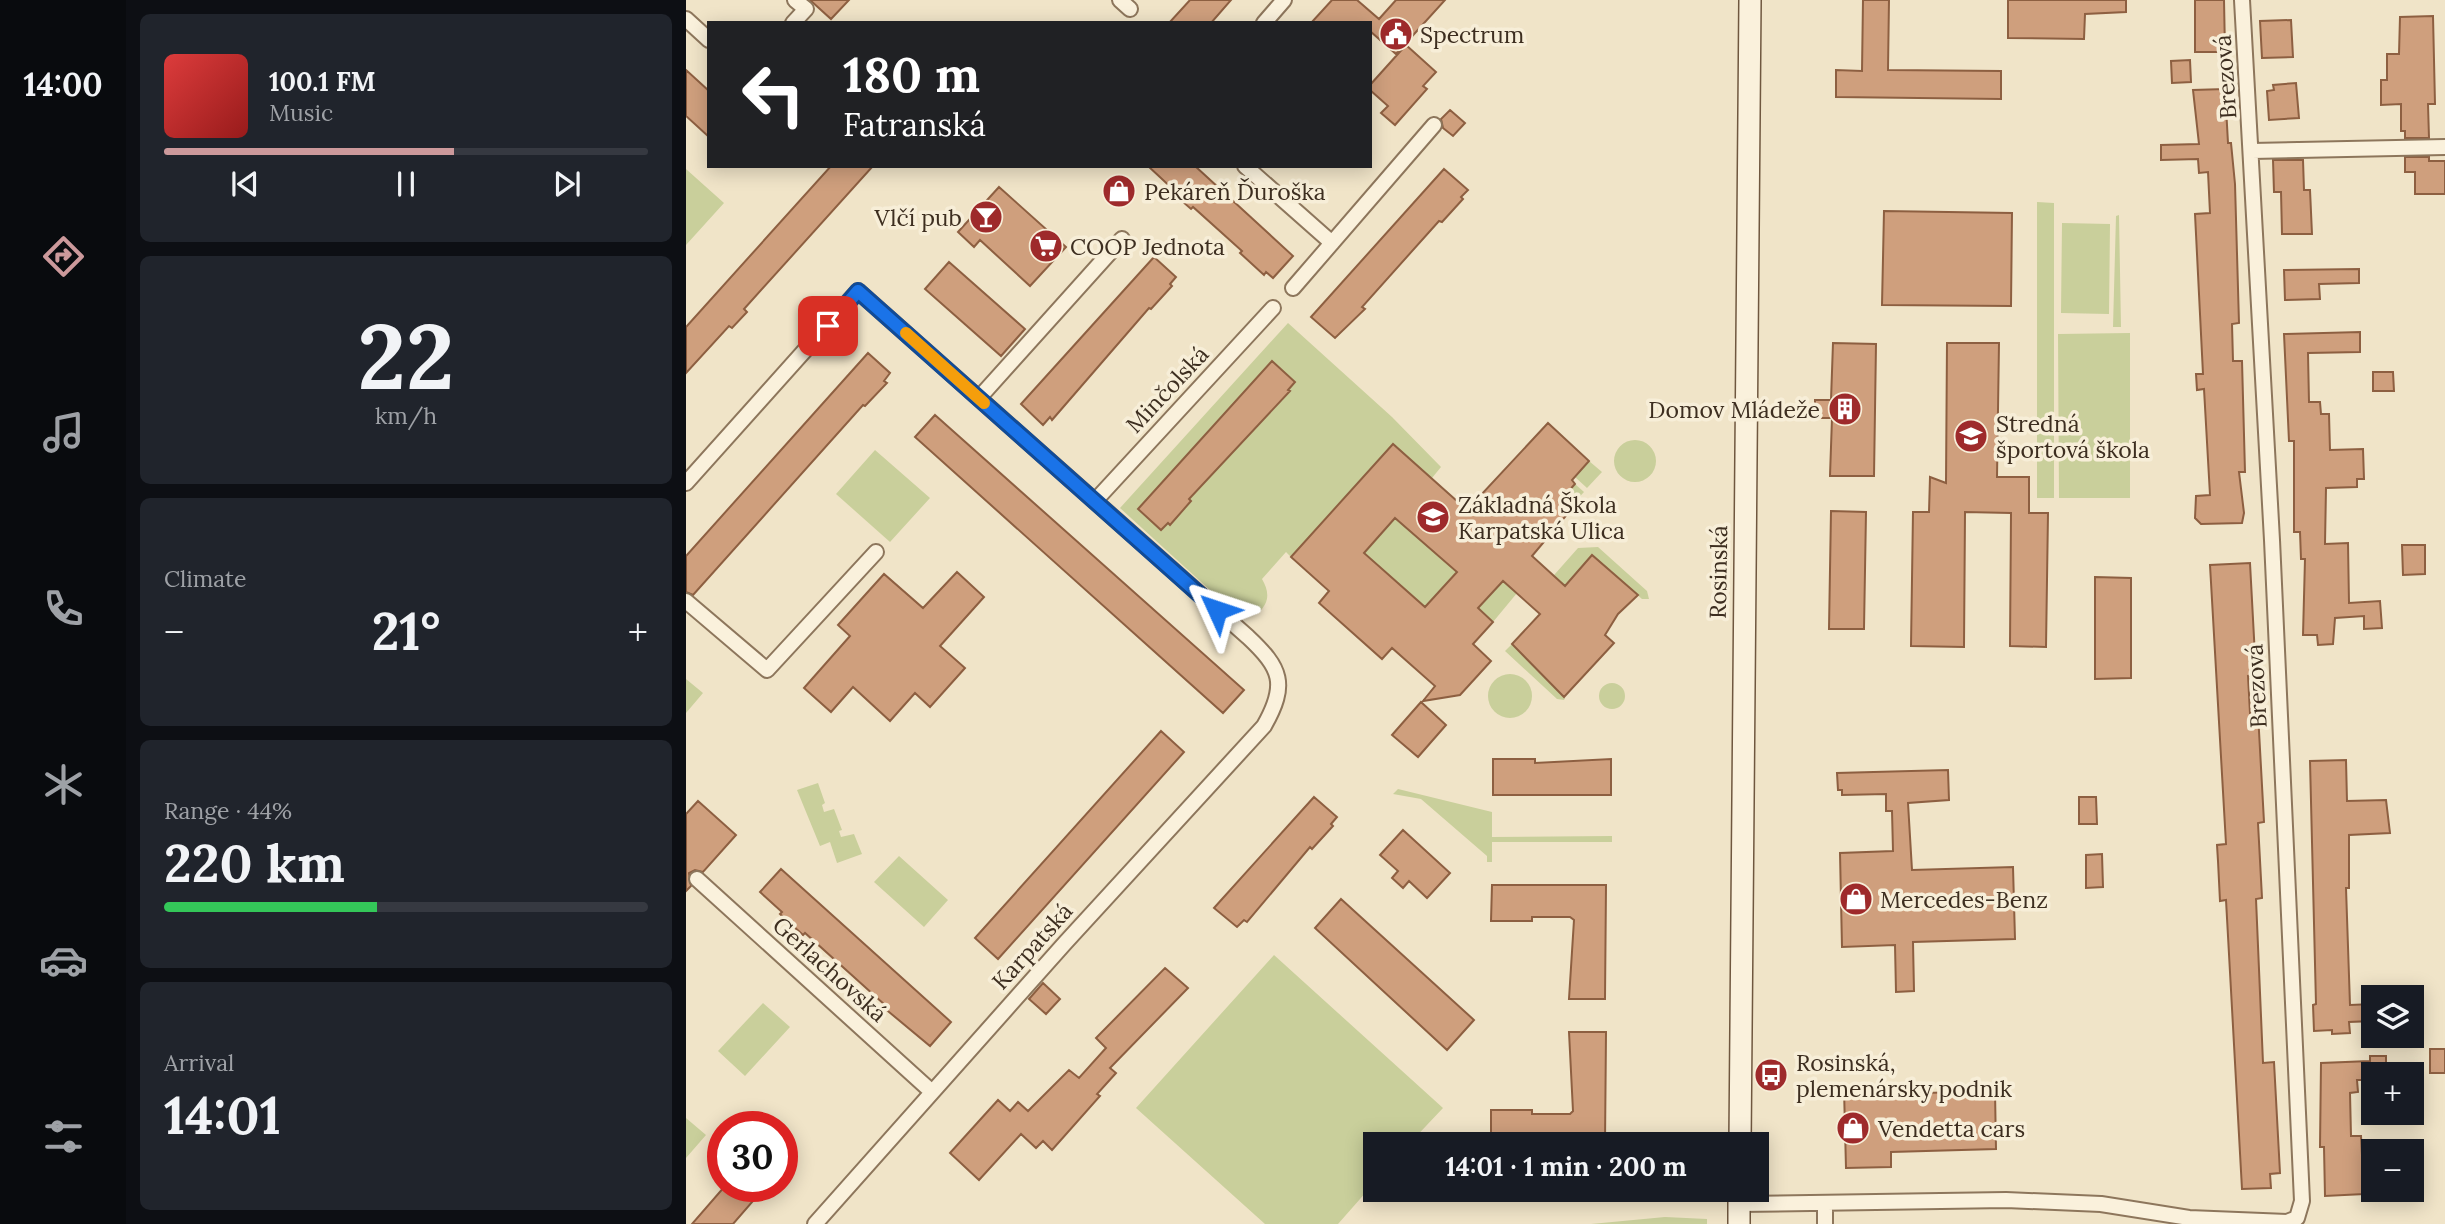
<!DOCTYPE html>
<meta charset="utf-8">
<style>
:root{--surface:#171b24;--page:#20242c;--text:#f1f3f6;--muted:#9ea1a6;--line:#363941;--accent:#cc999b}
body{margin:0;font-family:Lora,serif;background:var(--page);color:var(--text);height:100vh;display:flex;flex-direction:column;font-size:26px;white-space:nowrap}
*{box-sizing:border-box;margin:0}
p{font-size:23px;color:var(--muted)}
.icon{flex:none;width:38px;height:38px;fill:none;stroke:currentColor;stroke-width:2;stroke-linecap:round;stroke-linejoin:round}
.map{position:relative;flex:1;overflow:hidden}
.drawer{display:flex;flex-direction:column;gap:14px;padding:14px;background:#0d0f14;width:560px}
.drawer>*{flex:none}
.hud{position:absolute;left:21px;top:21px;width:665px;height:147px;border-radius:0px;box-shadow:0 4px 18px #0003;background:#202124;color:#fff;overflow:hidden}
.buttons{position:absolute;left:1675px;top:985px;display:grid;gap:14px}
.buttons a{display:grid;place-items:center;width:63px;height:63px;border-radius:0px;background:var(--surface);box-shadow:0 4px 18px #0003;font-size:35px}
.speed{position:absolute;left:21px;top:1111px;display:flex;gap:14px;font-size:35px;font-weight:700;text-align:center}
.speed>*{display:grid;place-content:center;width:91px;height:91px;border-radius:50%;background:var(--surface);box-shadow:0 4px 18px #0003;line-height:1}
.speed .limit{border:10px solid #d22;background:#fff;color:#111}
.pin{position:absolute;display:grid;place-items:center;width:60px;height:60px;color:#fff;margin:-30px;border-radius:14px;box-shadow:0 4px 10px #0006}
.me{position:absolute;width:77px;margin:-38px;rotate:312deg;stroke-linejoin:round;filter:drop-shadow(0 0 5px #0008)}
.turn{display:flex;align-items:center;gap:24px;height:147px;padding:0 21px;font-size:32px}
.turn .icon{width:91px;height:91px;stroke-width:2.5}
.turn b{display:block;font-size:49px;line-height:60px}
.big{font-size:52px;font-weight:700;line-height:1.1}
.drawer .card{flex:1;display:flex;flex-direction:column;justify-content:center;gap:10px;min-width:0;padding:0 24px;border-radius:10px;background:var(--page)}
.drawer .dial{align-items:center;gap:0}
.dial b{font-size:91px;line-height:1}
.song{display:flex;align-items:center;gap:21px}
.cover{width:84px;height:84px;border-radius:10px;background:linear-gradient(135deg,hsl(0 70% 55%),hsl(0 70% 35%))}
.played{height:7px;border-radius:4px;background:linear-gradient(90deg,var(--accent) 60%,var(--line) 60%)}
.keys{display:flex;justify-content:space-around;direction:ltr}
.heat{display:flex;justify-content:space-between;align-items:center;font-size:38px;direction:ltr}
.charge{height:10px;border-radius:5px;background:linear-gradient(90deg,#34c759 44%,var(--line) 0)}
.trip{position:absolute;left:677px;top:1132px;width:406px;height:70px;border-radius:0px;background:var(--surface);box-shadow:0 4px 18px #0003;font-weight:700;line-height:70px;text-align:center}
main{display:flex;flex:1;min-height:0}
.menu{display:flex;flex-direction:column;width:126px;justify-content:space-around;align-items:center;background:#090b0e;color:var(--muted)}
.menu .icon{width:49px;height:49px}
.menu .selected{color:var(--accent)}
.menu b{font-size:32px;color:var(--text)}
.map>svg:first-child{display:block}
</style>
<main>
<nav class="menu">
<b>14:00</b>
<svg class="icon selected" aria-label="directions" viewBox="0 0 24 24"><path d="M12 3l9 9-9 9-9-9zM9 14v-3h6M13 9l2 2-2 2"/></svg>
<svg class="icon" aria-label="music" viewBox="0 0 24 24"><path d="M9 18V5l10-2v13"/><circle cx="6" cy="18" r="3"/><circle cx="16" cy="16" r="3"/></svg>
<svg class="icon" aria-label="phone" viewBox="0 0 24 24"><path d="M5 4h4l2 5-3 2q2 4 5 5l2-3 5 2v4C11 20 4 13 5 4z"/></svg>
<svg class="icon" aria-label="climate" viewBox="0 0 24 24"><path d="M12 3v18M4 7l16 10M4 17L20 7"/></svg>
<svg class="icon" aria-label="car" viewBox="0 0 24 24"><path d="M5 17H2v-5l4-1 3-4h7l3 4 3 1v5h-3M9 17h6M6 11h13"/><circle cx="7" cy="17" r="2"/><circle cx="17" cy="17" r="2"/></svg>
<svg class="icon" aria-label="filters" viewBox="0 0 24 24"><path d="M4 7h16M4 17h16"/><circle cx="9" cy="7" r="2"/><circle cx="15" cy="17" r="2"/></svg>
</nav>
<section class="drawer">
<div class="card">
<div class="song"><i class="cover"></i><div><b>100.1 FM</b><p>Music</p></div></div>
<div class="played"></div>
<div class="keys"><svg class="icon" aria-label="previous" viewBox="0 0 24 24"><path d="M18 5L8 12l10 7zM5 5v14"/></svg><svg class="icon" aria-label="pause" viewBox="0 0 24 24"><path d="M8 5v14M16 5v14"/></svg><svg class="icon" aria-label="next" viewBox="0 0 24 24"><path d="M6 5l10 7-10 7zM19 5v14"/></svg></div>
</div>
<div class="card dial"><b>22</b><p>km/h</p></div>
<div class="card"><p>Climate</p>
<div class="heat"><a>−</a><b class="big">21°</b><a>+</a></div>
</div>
<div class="card"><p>Range · 44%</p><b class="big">220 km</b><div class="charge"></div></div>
<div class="card"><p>Arrival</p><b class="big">14:01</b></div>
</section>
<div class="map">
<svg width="1759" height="1224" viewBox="0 0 1759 1224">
<rect width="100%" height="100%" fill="#f0e4c8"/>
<path fill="#c9cf9b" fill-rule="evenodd" d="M 0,169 L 38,203 L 0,245 Z
M 1351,202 L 1368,203 L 1368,498 L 1351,498 Z
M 1433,215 L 1435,327 L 1427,327 L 1430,216 Z
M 1376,223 L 1424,224 L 1423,314 L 1375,313 Z
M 602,323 L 706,417 L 755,467 L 746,478 L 707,444 L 605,557 L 600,552 L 576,579 C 583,591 584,602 573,612 L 560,615 L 547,611 L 434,508 ZM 586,361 L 604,392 L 503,499 L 505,501 L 485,524 L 482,523 L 475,530 L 452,509 Z
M 1444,333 L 1444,498 L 1373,498 L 1372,334 Z
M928 461a21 21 0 1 1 42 0a21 21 0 1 1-42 0Z
M 189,450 L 244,498 L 204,542 L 150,494 Z
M 903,461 L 916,472 L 901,488 L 889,477 Z
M 889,484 L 898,492 L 885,506 L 872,495 Z
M 709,518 L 771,572 L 739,607 L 678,553 Z
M 912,547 L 961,591 L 963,599 L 956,599 L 906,555 L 872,593 L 861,583 L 892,548 Z
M 823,575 L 836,587 L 807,622 L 792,608 Z
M 826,644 L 867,682 L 866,685 L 879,698 L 878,700 L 871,699 L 819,651 Z
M802 696a22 22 0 1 1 44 0a22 22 0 1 1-44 0Z
M 0,679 L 17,693 L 0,713 Z
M913 696a13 13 0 1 1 26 0a13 13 0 1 1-26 0Z
M 132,783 L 139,803 L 136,805 L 138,812 L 148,809 L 156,830 L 153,831 L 155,837 L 168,834 L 176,854 L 151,863 L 144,842 L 134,846 L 111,790 Z
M 712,789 L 806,812 L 806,837 L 926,836 L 926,842 L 806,842 L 806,862 L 801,862 L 801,856 L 735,799 L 707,794 Z
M 213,856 L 262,900 L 238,927 L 188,882 Z
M 588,955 L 757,1108 L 723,1144 L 690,1144 L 689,1182 L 652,1224 L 579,1224 L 450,1108 Z
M 77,1003 L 104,1027 L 59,1076 L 32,1051 Z
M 0,1118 L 20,1135 L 0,1158 Z
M 979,1217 L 1021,1219 L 1021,1224 L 905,1224 Z"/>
<path fill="#cf9f7d" stroke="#8d5f41" stroke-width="2" fill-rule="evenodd" d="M 124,0 L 163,0 L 145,19 Z
M 504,0 L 545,0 L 525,23 L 483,23 Z
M 646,0 L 671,0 L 693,19 L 710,0 L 759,0 L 710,54 L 684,31 L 684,23 L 625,23 Z
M 1177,0 L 1203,0 L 1202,70 L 1315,71 L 1315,99 L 1150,97 L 1150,70 L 1176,71 Z
M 1322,0 L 1440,0 L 1440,12 L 1399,14 L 1398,39 L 1322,38 Z
M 1509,0 L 1538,0 L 1539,52 L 1509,52 Z
M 1747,16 L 1749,104 L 1742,104 L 1743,138 L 1719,138 L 1719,131 L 1715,131 L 1715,104 L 1695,105 L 1695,80 L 1701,80 L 1701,54 L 1713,54 L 1714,17 Z
M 1605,20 L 1607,57 L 1576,58 L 1574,21 Z
M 720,45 L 750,72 L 737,86 L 741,89 L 709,125 L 695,113 L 702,106 L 684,90 L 684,85 Z
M 1504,60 L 1505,82 L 1486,83 L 1485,61 Z
M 0,70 L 23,91 L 23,137 L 0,116 Z
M 1610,83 L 1613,118 L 1583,120 L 1581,91 L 1588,90 L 1587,85 Z
M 1539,89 L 1542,143 L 1545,143 L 1549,184 L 1553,323 L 1546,324 L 1547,361 L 1556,361 L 1559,472 L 1553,472 L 1558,513 L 1556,523 L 1515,524 L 1509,518 L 1510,496 L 1524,495 L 1518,389 L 1511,390 L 1510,374 L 1517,374 L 1509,214 L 1524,213 L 1522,172 L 1513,173 L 1512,159 L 1475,160 L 1475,145 L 1513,144 L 1507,90 Z
M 764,110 L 779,123 L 767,136 L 757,128 L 755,119 Z
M 1719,157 L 1743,157 L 1743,161 L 1759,161 L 1759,194 L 1729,194 L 1729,172 L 1719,172 Z
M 1587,160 L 1617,160 L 1618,190 L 1624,190 L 1626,234 L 1596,234 L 1595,192 L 1588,192 Z
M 145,166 L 187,166 L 58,309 L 61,312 L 46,328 L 43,326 L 0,373 L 0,327 Z
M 462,166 L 509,166 L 607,256 L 587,278 L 580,272 L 578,275 L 554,253 L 556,251 L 507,207 L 505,209 L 488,194 L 490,192 Z
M 758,169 L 782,190 L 775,197 L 777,199 L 756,222 L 753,221 L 676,307 L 679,309 L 649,338 L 625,317 Z
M 313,187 L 380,247 L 344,286 L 294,240 L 288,247 L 272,232 Z
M 1198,211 L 1326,213 L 1325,306 L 1196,305 Z
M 468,257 L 490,277 L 484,284 L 486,286 L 465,309 L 463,308 L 366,420 L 364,417 L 357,425 L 335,404 Z
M 263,262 L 339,329 L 315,356 L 239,289 Z
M 1673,269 L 1673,283 L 1633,284 L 1634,299 L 1599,300 L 1598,270 Z
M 1674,332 L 1674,352 L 1622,353 L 1623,402 L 1634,402 L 1635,414 L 1643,414 L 1644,450 L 1677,449 L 1678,479 L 1671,479 L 1671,487 L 1640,488 L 1639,544 L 1662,543 L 1663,603 L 1694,601 L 1696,628 L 1678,629 L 1678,616 L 1649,618 L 1647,644 L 1632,645 L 1631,635 L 1617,635 L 1619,559 L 1615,559 L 1614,532 L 1608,532 L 1608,441 L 1603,441 L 1598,334 Z
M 1147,343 L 1190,344 L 1188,476 L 1144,476 L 1146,418 L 1129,418 L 1129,400 L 1145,400 Z
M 1261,343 L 1313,343 L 1311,477 L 1343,477 L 1343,513 L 1362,513 L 1360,647 L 1324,646 L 1325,513 L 1279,512 L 1278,647 L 1225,646 L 1227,512 L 1243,512 L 1244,477 L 1260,483 Z
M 182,353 L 204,373 L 198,381 L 201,383 L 179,406 L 177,405 L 7,595 L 0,592 L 0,556 Z
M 586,361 L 609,382 L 602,390 L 604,391 L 503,499 L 505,501 L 484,525 L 482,523 L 475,530 L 452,509 Z
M 1687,372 L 1707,372 L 1708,391 L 1687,391 Z
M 249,415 L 558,690 L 537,713 L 229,437 Z
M 862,423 L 903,461 L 886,480 L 889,484 L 873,502 L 884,511 L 846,556 L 879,586 L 906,555 L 952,595 L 932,614 L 919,635 L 928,643 L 878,697 L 826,644 L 854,614 L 817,581 L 792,608 L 807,622 L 787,644 L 805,661 L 774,695 L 737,701 L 749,686 L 706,648 L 696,659 L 633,603 L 643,591 L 605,557 L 707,444 L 781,510 ZM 709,518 L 771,572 L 739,607 L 678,553 Z
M 1145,511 L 1180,512 L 1178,629 L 1143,629 Z
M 1716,545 L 1739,545 L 1739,574 L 1717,575 Z
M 1564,563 L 1570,675 L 1562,676 L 1564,713 L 1572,713 L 1578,822 L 1572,823 L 1576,898 L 1570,899 L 1577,1063 L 1588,1062 L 1594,1173 L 1584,1174 L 1585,1188 L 1556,1189 L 1540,900 L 1534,901 L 1532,861 L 1531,845 L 1540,844 L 1524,565 Z
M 271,572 L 298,597 L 254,646 L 279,668 L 244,707 L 229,693 L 204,721 L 167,687 L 145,712 L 118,688 L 164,636 L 152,625 L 198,574 L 237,608 Z
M 1409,577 L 1445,578 L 1445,678 L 1409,679 Z
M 735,702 L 760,725 L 732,757 L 706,735 Z
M 475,731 L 498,752 L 312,959 L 289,938 Z
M 807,759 L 849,759 L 849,763 L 925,759 L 925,795 L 807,795 Z
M 1660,760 L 1661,801 L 1700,800 L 1704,833 L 1663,835 L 1663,888 L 1660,888 L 1664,1005 L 1687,1004 L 1687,1021 L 1663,1022 L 1664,1033 L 1646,1034 L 1646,1030 L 1628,1031 L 1627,1005 L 1630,1004 L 1624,761 Z
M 1262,770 L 1263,800 L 1222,803 L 1226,870 L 1327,867 L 1329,939 L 1227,942 L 1228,991 L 1210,992 L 1209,945 L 1156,947 L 1154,853 L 1207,851 L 1206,811 L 1200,811 L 1200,794 L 1156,795 L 1156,790 L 1152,790 L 1151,773 Z
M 628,797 L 651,817 L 645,824 L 647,826 L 626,849 L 624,847 L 561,922 L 558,920 L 551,927 L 528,908 Z
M 1393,797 L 1410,797 L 1411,824 L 1393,824 Z
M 12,801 L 50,835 L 17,872 L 9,870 L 3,873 L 5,886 L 0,891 L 0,814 Z
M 717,830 L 764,873 L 741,898 L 723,881 L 717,888 L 706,878 L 712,871 L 694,855 Z
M 1416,854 L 1417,887 L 1400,888 L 1400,855 Z
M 95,869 L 265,1022 L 244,1046 L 197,1007 L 199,1005 L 119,933 L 117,935 L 94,914 L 96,912 L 74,892 Z
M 806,885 L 920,885 L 919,999 L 883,999 L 888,920 L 884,917 L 846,917 L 846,921 L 805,921 Z
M 655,899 L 788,1020 L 761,1050 L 629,928 Z
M 479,968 L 502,988 L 424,1068 L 430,1073 L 411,1094 L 414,1096 L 366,1150 L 357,1141 L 350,1148 L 335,1134 L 293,1180 L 264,1153 L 312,1100 L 324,1111 L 332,1102 L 342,1111 L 383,1070 L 393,1078 L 420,1048 L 410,1038 Z
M 357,983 L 374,999 L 360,1014 L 343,999 Z
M 883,1032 L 920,1032 L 919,1144 L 805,1144 L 805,1110 L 846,1110 L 846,1114 L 884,1114 L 887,1111 Z
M 1744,1049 L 1759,1049 L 1759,1073 L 1744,1073 Z
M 1684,1056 L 1700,1056 L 1700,1074 L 1687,1074 L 1687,1080 L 1671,1080 L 1672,1092 L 1664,1093 L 1665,1136 L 1675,1136 L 1678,1194 L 1639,1196 L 1638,1147 L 1634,1147 L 1635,1063 L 1684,1061 Z
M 1204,1088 L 1204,1094 L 1309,1091 L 1310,1149 L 1205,1152 L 1205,1167 L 1160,1168 L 1158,1089 Z
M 39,1186 L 80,1186 L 47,1224 L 6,1224 Z"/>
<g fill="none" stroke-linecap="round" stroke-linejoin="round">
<defs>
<path id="street" d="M 434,0 L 444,9
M 0,19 L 23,40
M 107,23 L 120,9 L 109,0
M 578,23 L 598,0
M 1566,151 L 1759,147
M 559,166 L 646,243
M 607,288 L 748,125
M 293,398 L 436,239
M 0,483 L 172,291 L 562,637 C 595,668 602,684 578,726 L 379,943 L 129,1224
M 409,501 L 587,308
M 0,601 L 81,670 L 190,552
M 11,879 L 246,1092
M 1139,1203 L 1139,1224
M 1053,1204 L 1320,1200 L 1415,1204 L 1503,1218 L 1601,1222 L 1611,1218 L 1616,1201 L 1586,540 L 1556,0"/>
<path id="secondary" d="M 1054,1144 L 1064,0
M 1053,1224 L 1053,1190"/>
</defs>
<use href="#street" stroke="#8d765c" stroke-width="18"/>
<use href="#secondary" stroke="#6f573f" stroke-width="24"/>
<use href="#street" stroke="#faf1dc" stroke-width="14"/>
<use href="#secondary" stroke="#faf1dc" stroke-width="21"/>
</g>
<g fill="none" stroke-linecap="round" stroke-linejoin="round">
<defs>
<path id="route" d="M 142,326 L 172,291 L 531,610"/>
</defs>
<use href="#route" stroke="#114b97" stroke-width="18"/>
<use href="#route" stroke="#1a73e8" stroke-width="12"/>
<path stroke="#f59e0b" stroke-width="12" d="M 220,333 L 298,403"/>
</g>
<defs>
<symbol id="civic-disc" viewBox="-11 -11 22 22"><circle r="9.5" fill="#9e2a2b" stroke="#f7eed8"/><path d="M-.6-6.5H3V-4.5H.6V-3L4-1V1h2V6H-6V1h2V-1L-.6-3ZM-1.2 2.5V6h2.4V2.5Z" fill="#fff"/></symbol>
<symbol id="shop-disc" viewBox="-11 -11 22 22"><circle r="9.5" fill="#9e2a2b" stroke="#f7eed8"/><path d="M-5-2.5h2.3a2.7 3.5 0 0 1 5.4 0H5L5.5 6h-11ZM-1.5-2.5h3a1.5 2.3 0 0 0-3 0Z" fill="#fff"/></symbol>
<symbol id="bar-disc" viewBox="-11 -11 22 22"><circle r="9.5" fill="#9e2a2b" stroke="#f7eed8"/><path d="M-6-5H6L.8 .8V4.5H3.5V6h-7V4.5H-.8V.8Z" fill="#fff"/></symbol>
<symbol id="supermarket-disc" viewBox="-11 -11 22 22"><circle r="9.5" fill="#9e2a2b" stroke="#f7eed8"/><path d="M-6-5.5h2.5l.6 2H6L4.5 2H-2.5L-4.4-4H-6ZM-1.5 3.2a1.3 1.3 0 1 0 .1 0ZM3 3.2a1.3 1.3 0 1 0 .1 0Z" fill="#fff"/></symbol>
<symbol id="building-disc" viewBox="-11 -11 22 22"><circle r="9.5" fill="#9e2a2b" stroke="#f7eed8"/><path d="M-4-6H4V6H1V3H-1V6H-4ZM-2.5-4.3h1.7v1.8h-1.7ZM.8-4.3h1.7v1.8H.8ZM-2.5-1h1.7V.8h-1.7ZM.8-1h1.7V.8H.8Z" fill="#fff"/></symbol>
<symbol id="school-disc" viewBox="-11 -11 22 22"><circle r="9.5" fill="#9e2a2b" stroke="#f7eed8"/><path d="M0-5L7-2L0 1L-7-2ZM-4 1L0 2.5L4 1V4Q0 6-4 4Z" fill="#fff"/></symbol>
<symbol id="bus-disc" viewBox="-11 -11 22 22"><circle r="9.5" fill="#9e2a2b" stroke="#f7eed8"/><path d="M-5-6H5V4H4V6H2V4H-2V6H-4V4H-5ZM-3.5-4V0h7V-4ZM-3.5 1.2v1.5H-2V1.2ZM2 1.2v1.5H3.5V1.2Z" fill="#fff"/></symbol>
</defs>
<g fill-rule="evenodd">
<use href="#civic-disc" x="691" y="15" width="38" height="38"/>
<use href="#shop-disc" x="414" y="172" width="38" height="38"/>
<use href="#bar-disc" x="281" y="198" width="38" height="38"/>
<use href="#supermarket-disc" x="341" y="227" width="38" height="38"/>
<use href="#building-disc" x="1140" y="390" width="38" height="38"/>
<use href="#school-disc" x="1266" y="417" width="38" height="38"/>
<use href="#school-disc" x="728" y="498" width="38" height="38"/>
<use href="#shop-disc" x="1151" y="880" width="38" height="38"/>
<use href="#bus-disc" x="1066" y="1056" width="38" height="38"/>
<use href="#shop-disc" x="1148" y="1109" width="38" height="38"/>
</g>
<g text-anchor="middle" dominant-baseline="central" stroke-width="7" stroke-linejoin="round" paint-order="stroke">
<g font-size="23" fill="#3d2e20" stroke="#f7eed8" text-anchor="start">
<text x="734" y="34">Spectrum</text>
<text x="458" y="191">Pekáreň Ďuroška</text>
<text x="276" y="217" text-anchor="end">Vlčí pub</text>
<text x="384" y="246">COOP Jednota</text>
<text x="1134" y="409" text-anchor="end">Domov Mládeže</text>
<text x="1310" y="423">Stredná<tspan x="1310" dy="26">športová škola</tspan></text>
<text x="772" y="504">Základná Škola<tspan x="772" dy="26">Karpatská Ulica</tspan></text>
<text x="1194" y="899">Mercedes-Benz</text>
<text x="1110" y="1062">Rosinská,<tspan x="1110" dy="26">plemenársky podnik</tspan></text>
<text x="1192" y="1128">Vendetta cars</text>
</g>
<g font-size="23" fill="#3d2e20" stroke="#f7eed8">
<text transform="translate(1539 77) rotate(-94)">Brezová</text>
<text transform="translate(481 389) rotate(-47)">Minčolská</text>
<text transform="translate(1032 572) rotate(-89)">Rosinská</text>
<text transform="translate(1570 686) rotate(-93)">Brezová</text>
<text transform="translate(346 946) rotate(-48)">Karpatská</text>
<text transform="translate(144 969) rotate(42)">Gerlachovská</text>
</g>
</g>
</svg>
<div class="buttons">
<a><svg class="icon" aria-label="layers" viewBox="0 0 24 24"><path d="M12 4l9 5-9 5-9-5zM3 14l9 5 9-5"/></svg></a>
<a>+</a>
<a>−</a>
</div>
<div class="speed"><div class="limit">30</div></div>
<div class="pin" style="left:142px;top:326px;background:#d93025"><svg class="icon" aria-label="arrive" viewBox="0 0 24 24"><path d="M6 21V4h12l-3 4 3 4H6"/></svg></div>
<svg class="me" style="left:531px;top:610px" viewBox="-20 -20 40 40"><path d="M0-17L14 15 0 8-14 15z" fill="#1a73e8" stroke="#fff" stroke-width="4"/></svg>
<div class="trip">14:01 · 1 min · 200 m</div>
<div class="hud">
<div class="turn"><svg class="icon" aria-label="left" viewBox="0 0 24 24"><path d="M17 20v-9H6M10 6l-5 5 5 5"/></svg><div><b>180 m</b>Fatranská</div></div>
</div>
</div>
</main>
